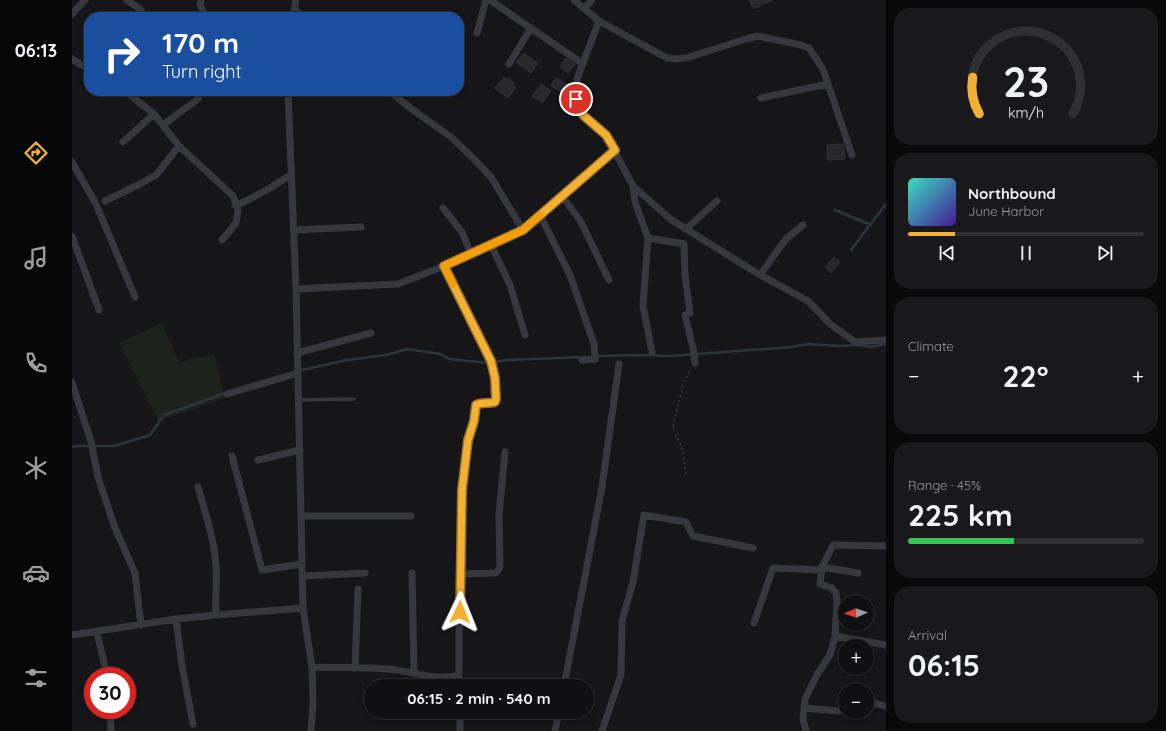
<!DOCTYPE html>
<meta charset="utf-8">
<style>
:root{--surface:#101012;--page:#19191b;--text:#f1f3f6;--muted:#9c9d9f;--line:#303032;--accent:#f2b134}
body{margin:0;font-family:Quicksand,sans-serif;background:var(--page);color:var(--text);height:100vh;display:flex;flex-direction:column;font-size:15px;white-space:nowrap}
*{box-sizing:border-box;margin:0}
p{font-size:13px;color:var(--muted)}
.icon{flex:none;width:22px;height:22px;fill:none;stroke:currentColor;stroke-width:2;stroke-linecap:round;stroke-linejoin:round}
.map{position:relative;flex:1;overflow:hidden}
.side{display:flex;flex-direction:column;gap:8px;padding:8px;background:#09090a;width:280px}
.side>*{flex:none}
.banner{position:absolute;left:12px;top:12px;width:380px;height:84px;border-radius:16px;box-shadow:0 2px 6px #0003,0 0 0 1px var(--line);background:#1a4fa0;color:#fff;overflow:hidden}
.needle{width:26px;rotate:268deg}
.controls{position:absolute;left:766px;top:595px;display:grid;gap:8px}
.controls a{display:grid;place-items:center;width:36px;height:36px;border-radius:50%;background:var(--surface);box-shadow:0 2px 6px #0003,0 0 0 1px var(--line);font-size:20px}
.speed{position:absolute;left:12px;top:667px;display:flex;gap:8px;font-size:20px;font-weight:700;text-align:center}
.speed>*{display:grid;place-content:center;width:52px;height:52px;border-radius:50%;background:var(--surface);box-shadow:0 2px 6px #0003,0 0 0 1px var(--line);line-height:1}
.speed .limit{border:6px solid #d22;background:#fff;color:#111}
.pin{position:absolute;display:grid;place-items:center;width:34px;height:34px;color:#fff;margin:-17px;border:2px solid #fff;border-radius:50%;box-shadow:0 1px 4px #0007}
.me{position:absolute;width:44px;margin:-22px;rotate:2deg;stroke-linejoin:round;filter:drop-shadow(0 0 3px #0008)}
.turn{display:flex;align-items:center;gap:14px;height:84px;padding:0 12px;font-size:18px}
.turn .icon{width:52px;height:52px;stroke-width:2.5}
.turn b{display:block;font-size:28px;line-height:34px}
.big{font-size:30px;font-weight:700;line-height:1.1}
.side .tile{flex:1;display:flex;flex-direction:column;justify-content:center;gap:6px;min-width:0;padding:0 14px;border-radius:16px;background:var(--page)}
.side .dial{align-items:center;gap:0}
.dial svg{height:104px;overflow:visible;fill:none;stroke:var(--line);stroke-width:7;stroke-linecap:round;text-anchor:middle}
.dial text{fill:var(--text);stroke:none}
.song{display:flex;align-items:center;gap:12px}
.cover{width:48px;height:48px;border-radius:6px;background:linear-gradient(135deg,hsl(170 70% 55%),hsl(260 70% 35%))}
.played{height:4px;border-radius:2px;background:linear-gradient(90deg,var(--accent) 20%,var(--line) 20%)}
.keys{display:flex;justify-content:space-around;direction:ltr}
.heat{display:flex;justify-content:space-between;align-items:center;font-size:22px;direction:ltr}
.charge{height:6px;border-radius:3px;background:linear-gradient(90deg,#34c759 45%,var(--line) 0)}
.trip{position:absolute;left:292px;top:679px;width:230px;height:40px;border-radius:20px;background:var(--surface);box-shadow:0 2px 6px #0003,0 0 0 1px var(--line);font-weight:700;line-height:40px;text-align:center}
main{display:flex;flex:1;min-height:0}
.dock{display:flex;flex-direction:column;width:72px;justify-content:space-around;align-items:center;background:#060607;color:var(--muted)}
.dock .icon{width:28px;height:28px}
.dock .active{color:var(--accent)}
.dock b{font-size:18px;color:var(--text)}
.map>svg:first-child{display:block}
</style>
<main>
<nav class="dock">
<b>06:13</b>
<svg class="icon active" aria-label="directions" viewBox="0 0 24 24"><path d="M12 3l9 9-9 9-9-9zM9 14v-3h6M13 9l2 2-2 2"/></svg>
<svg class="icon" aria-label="music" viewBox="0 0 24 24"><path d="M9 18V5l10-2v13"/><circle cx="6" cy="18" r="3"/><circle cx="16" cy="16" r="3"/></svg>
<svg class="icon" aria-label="phone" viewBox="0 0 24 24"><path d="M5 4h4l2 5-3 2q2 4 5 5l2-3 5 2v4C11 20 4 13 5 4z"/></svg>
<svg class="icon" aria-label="climate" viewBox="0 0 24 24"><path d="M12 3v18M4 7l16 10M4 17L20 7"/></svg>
<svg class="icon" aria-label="car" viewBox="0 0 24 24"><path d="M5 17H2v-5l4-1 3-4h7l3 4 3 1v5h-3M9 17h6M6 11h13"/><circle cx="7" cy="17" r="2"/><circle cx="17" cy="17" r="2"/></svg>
<svg class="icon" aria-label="filters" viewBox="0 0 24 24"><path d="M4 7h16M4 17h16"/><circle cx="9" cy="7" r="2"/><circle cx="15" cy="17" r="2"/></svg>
</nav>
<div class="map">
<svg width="814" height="731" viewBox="0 0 814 731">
<rect width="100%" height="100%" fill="#161618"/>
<path fill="#1c231d" d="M 90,323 L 107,362 L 142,354 L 153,398 L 86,421 L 47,343 Z"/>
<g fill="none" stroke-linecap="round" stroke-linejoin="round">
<path stroke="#2c353c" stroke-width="2.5" d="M 763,210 L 799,225
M 779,250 L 814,204
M 525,356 L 567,355 L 599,356 L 720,347 L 735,344 L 768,346 L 786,345 L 798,347 L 814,344
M 230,370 L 275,360 L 314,355 L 336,349 L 368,354 L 377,359 L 417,363 L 434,360 L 512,357
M 0,447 L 4,446 L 42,446 L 78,435 L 92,415 L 153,393"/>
</g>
<path fill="#29292c" stroke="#303034" d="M 677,0 L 701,0 L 681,9 Z
M 451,53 L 466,63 L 459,73 L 444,63 Z
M 494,58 L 503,64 L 496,73 L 488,67 Z
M 432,77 L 435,80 L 437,78 L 442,83 L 441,84 L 444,87 L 436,98 L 423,88 Z
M 484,78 L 497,86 L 493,94 L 479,86 Z
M 469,84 L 479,91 L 470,103 L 460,96 Z
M 771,144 L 772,148 L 773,159 L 755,160 L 755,145 Z
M 762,257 L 768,262 L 759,273 L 753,267 Z"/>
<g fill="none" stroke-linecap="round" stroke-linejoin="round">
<path stroke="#3d3f44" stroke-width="1.5" stroke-dasharray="2 3" stroke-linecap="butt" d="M 614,474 L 610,447 L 604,435 L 601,426 L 612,382 L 619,369"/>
<path stroke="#37383d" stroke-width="3.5" d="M 227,400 L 282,399"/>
<path stroke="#37383d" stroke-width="7" d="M 55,0 L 69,10
M 129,0 L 128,5 L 134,17
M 418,0 L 511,64
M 502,0 L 527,21 L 595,58 L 603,59 L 614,58 L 674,39 L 686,36 L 729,45 L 737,48 L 751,69 L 780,155
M 512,9 L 520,0
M 222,10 L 234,17
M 0,14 L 13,0
M 221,17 L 224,0
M 527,21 L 505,79 L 504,99 L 506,108 L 512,116 L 534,135 L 561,186 L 597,218 L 614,229 L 688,275 L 736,301 L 758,324 L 783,342 L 814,340
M 405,33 L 414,0
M 0,59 L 8,64 L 17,69
M 437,64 L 459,28
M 216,91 L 224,289 L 231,608 L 240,667 L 241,703 L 239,731
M 317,91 L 341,110 L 379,137 L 400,157 L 419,177 L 451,230
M 689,98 L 756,84
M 91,125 L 126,99 L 126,93 L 124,91
M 51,142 L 82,114
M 107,146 L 161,196 L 166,210 L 164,223 L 150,240
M 0,162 L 24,204 L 63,297
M 561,186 L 563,202 L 576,238 L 571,306 L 580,352
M 490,196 L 508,220 L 537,280
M 33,201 L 68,184 L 84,175 L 107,146 L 82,114 L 53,91
M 164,206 L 193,191 L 219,175
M 371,208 L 390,232 L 399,254
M 468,215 L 498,275 L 522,344 L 523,359 L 510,360
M 614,229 L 645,201
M 221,230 L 289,227
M 0,236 L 27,310
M 576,238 L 612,244 L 613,275 L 618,313 L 613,315 L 621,348 L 623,363
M 419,245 L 438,285 L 453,335
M 372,266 L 419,361 L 419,365 L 423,378 L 424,399 L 423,401 C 417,404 409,402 404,405 L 402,421 L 397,440 L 390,491 L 387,637 L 387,686
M 688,275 L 714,239 L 731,225
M 224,289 L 326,284 L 372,266 L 451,230 L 543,151
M 225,353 L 299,333
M 0,382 L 19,442 L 26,477 L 43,528 L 63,573 L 69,625
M 155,394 L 226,373
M 160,456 L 190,570 L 230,564
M 186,460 L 228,450
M 126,487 C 133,512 142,539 144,565 C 145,582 143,598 144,615
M 229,516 L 339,516
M 750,567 L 786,573
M 340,573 L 342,673
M 389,574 L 423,573 L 426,571 L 428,567 L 427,515 L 433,452
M 231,576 L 293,573
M 104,619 L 110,665 L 121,724
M 682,623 L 701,568 L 750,570
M 25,632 L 35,676
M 0,635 L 104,619 L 144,615 L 231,608
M 763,636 L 814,645
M 240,667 C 265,668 292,667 317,669 C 342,671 362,682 387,675
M 283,668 L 286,589
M 492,686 L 530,487 L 547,364
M 795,702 L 814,706
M 732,708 L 768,711
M 38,710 L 39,731
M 388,712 L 388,731
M 483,731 L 487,712
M 530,731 L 549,675 L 550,621 L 561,582 L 572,515 L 614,522 L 621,536 L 681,548
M 734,731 L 731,719 L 733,699 L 746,673 L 758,655 L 763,636 L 765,601 L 764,593 L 760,588 L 748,584 L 750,567 L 761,545 L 814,546"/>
</g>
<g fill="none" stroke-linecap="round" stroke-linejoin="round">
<defs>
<path id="route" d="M 388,612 L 390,490 L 396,440 L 402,421 L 404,405 C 409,402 417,404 423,402 L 424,399 L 423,378 L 419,361 L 372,266 L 451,230 L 543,150 L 534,135 L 512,116 L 506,108 L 504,99"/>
</defs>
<use href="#route" stroke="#9d7322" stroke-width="10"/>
<use href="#route" stroke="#f2b134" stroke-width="7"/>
<path stroke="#f59e0b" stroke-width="7" d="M 381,284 L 372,266 L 451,230 L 468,215"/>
</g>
</svg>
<div class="controls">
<a><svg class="needle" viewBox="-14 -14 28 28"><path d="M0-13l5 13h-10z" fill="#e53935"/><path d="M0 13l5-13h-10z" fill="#9c9d9f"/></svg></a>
<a>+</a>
<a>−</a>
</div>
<div class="speed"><div class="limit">30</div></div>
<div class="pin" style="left:504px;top:99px;background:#d93025"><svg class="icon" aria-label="arrive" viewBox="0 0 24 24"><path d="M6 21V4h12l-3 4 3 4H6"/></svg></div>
<svg class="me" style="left:388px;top:612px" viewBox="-20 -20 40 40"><path d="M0-17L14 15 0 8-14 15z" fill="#f2b134" stroke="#fff" stroke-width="4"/></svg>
<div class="trip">06:15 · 2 min · 540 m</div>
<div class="banner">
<div class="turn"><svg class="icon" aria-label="right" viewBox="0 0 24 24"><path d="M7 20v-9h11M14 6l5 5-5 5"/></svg><div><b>170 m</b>Turn right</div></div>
</div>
</div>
<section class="side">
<div class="tile dial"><svg viewBox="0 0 100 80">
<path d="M14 69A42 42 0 1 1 86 69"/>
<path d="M14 69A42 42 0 0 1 9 41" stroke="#f2b134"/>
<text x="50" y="56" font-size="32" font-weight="700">23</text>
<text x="50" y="72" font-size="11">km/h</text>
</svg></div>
<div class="tile">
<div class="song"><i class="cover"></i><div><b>Northbound</b><p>June Harbor</p></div></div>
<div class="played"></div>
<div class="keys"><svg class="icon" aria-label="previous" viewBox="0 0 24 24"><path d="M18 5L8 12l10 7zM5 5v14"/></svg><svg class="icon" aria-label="pause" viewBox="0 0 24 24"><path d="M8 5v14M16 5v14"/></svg><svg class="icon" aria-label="next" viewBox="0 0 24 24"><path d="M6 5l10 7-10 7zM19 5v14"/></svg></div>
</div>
<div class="tile"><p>Climate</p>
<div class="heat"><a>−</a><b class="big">22°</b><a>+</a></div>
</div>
<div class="tile"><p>Range · 45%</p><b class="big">225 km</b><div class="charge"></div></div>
<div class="tile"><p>Arrival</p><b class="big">06:15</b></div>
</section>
</main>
